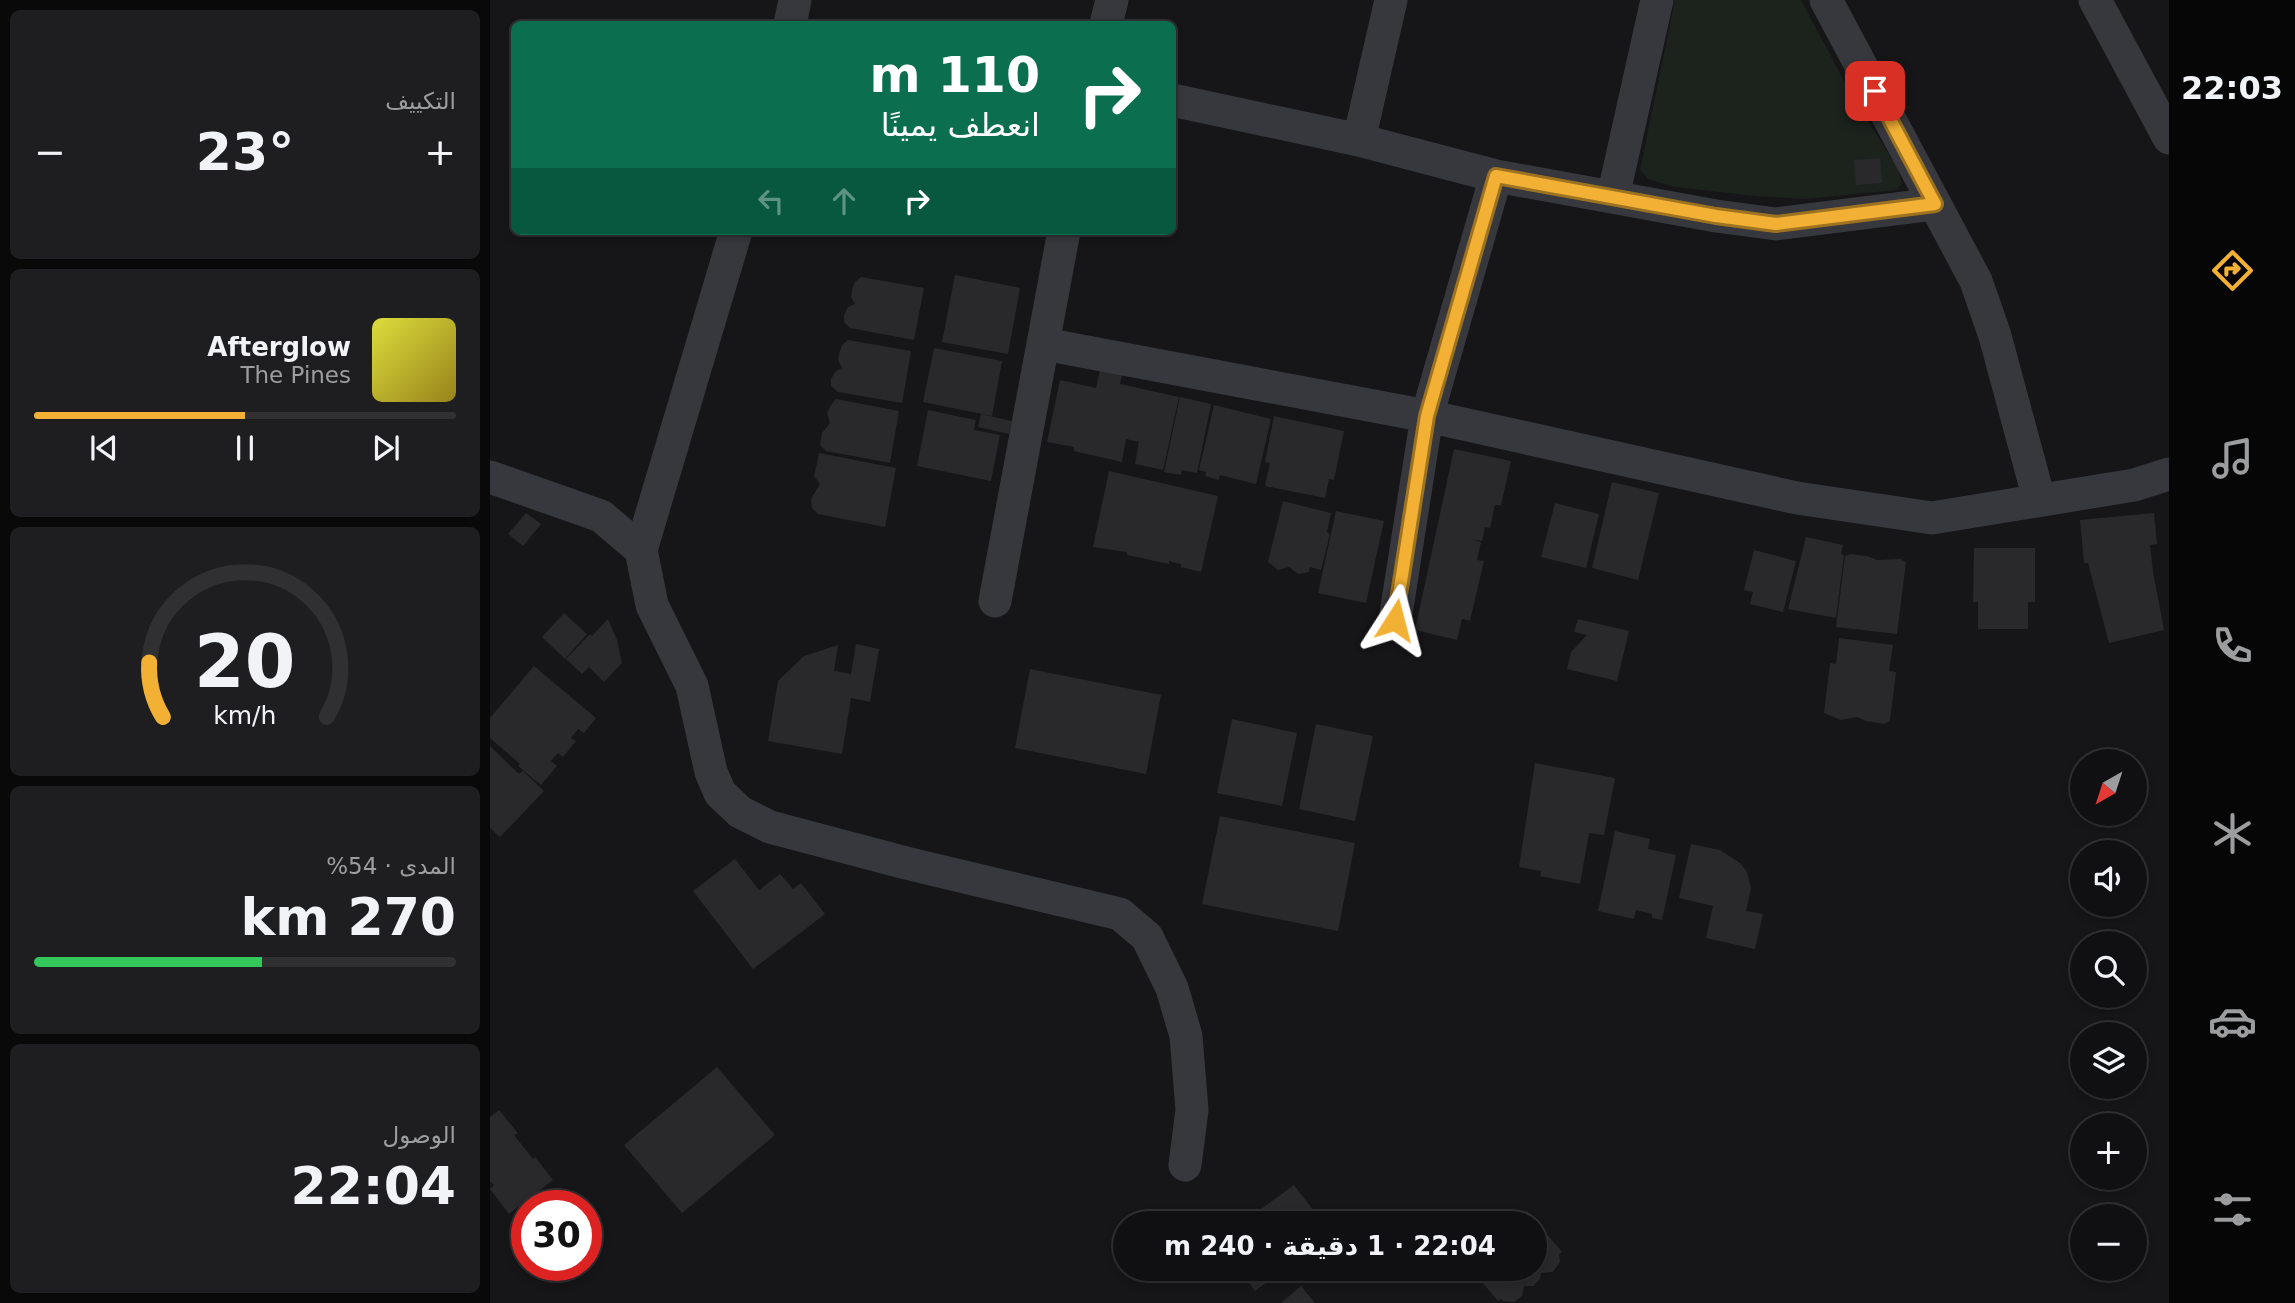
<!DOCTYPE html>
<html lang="ar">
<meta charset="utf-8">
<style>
:root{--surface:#101012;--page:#1e1e20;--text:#f1f3f6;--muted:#9c9d9f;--line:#303032;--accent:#f2b134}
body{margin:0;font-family:"DejaVu Sans",Cairo,sans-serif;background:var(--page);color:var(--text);direction:rtl;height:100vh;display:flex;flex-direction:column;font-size:26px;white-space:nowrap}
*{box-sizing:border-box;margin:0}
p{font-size:23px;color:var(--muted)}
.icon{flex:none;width:38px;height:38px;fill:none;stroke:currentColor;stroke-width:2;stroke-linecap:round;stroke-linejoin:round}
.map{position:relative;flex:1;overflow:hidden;direction:ltr}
.sheet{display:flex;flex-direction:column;gap:10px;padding:10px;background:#09090a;width:490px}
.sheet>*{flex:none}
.guide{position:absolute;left:21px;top:21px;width:665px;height:214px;border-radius:10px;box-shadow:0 4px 10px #0003,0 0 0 2px var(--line);direction:rtl;background:#0b6e4f;color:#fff;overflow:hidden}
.needle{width:46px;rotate:219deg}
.tools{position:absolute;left:1580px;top:749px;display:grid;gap:14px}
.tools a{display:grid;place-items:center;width:77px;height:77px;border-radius:50%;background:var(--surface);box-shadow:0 4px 10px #0003,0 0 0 2px var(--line);font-size:35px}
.speed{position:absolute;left:21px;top:1190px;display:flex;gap:14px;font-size:35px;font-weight:700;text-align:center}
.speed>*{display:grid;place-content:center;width:91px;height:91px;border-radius:50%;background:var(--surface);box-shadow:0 4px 10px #0003,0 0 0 2px var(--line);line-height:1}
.speed .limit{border:10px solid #d22;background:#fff;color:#111}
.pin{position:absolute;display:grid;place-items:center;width:60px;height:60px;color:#fff;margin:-30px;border-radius:14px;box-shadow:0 4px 10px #0006}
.me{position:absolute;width:77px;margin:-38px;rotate:9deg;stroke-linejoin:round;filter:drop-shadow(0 0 5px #0008)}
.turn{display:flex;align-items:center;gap:24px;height:147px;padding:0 21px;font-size:32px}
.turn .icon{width:91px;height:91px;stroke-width:2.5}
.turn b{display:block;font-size:49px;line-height:60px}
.lanes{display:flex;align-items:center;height:66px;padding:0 21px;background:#0003;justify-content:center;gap:35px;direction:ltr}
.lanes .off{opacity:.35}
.big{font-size:52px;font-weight:700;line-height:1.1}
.sheet .card{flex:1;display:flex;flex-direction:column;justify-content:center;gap:10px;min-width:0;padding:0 24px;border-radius:10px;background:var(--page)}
.sheet .dial{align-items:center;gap:0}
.dial svg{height:182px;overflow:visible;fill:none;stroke:var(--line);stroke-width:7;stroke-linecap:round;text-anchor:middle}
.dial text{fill:var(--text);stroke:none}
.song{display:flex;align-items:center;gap:21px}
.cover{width:84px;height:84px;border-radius:10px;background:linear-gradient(135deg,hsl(60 70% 55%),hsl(50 70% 35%))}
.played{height:7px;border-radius:4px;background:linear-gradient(90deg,var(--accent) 50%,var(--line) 50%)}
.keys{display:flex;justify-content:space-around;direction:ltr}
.heat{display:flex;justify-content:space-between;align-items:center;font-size:38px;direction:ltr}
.charge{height:10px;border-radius:5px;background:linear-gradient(90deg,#34c759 54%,var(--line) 0)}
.trip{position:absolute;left:623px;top:1211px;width:434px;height:70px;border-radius:35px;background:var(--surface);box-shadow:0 4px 10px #0003,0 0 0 2px var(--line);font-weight:700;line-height:70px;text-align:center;direction:rtl}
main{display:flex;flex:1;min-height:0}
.menu{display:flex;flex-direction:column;width:126px;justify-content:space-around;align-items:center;background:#060607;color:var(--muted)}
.menu .icon{width:49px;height:49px}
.menu .on{color:var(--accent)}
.menu b{font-size:32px;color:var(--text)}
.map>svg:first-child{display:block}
</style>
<main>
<nav class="menu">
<b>22:03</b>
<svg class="icon on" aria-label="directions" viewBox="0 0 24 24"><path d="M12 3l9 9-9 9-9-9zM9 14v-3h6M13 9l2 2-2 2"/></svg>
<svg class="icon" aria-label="music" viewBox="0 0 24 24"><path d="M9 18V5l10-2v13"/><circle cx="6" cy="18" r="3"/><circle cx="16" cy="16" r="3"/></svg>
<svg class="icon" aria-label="phone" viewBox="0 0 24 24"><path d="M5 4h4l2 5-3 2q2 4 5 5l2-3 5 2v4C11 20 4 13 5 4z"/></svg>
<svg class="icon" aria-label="climate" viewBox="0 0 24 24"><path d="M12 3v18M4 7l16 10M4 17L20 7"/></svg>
<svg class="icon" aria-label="car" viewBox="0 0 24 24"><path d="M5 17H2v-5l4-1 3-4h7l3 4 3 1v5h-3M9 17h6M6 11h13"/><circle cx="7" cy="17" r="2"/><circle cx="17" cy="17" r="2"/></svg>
<svg class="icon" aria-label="filters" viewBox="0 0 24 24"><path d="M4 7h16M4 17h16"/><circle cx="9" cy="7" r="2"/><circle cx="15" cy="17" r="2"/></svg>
</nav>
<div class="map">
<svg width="1679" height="1303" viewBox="0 0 1679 1303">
<rect width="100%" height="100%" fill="#161618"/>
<path fill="#1c231d" d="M 1185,0 L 1311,0 L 1361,94 L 1408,169 L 1412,184 L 1406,190 L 1315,199 L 1266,196 L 1185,187 L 1158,179 L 1150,170 Z"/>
<path fill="#29292c" d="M 1390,158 L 1392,183 L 1366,185 L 1364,160 Z
M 465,275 L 530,288 L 518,354 L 452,342 Z
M 371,277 L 434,288 L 424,340 L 360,328 L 354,322 L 354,315 L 358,307 L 365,304 L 361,297 L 362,290 L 365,282 Z
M 358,340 L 421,351 L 412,403 L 348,392 L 341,386 L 341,379 L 346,371 L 352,368 L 348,360 L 349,354 L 352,345 Z
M 444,348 L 512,361 L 502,416 L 433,402 Z
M 610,369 L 632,374 L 630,384 L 689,397 L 673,470 L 645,464 L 649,442 L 636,439 L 632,462 L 584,451 L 584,447 L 557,442 L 570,380 L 606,388 Z
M 690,397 L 721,404 L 707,473 L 692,470 L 691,475 L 674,472 Z
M 346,399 L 409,411 L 400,463 L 336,451 L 330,445 L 332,433 L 340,423 L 337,413 L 341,405 Z
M 724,405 L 781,419 L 766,484 L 730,475 L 729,480 L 715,476 L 716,472 L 709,470 Z
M 438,410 L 486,420 L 484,430 L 510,435 L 501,481 L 427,466 Z
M 491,414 L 522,421 L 519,434 L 488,427 Z
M 784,416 L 854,431 L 844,480 L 839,479 L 835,498 L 775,486 L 780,463 L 775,462 Z
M 964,449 L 1021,461 L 1011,505 L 1005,505 L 1000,528 L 995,527 L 992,541 L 980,539 L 991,542 L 987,560 L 994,561 L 980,621 L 972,619 L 967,640 L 925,630 Z
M 329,453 L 406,468 L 395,527 L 328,514 L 322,508 L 321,499 L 330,484 L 324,476 Z
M 619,471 L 728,496 L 711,572 L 691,567 L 691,564 L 679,561 L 679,564 L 637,555 L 637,552 L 603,547 Z
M 1122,482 L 1169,493 L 1148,580 L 1102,568 Z
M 793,501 L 841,513 L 837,532 L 840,534 L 831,570 L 820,567 L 819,572 L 808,574 L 799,567 L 788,570 L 778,562 Z
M 1065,503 L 1109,514 L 1096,568 L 1051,557 Z
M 846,511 L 894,521 L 876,603 L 828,593 Z
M 36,513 L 51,524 L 33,546 L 18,534 Z
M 1664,513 L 1667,544 L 1660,545 L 1663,572 L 1674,630 L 1619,643 L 1598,563 L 1594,563 L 1590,520 Z
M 1316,537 L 1353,545 L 1351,554 L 1354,555 L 1346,618 L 1298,609 Z
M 1484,548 L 1545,548 L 1545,602 L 1538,602 L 1538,629 L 1488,629 L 1488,602 L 1483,602 Z
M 1264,550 L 1306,561 L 1293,612 L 1260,604 L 1263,592 L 1254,590 Z
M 1360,554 L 1377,556 L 1387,560 L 1410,559 L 1416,562 L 1407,634 L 1346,627 L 1355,556 Z
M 74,613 L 97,634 L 75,659 L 52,637 Z
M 118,619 L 127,640 L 132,663 L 114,682 L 99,667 L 92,674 L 76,659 L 100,634 L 102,636 Z
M 1088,619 L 1139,631 L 1127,681 L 1077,669 L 1081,652 L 1097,635 L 1084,632 Z
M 1349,638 L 1403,645 L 1399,671 L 1406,672 L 1400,721 L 1394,724 L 1376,721 L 1367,717 L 1351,720 L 1334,713 L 1340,663 L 1346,664 Z
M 366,644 L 389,649 L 380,702 L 361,698 L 352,754 L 278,741 L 288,681 L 314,656 L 348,645 L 344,671 L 361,674 Z
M 44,666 L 106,718 L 94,733 L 88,729 L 81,738 L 86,741 L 73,757 L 68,753 L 61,761 L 67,766 L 51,785 L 28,766 L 30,764 L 0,738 L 0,718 Z
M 540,669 L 671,695 L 656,774 L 525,748 Z
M 742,719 L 807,733 L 792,806 L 727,793 Z
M 826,724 L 883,736 L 865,821 L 809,809 Z
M 0,746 L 29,774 L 33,771 L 54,791 L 10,837 L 0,828 Z
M 1045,763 L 1125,778 L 1114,835 L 1099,833 L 1090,884 L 1050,876 L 1051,871 L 1029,867 Z
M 730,816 L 865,843 L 848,931 L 712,904 Z
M 1125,831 L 1160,839 L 1158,849 L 1186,855 L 1172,920 L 1162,918 L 1162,914 L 1146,910 L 1144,919 L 1108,911 Z
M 1201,844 L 1230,850 L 1250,863 L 1257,872 L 1261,888 L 1256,911 L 1273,914 L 1265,949 L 1216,938 L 1223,906 L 1189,898 Z
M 245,859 L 269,890 L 290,874 L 303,889 L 311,883 L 335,914 L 263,969 L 203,891 Z
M 227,1067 L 285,1135 L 192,1213 L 134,1145 Z
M 9,1110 L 28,1133 L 24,1135 L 43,1159 L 45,1157 L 63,1180 L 19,1214 L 0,1189 L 4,1185 L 0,1181 L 0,1117 Z
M 804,1185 L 833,1223 L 752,1223 Z
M 1037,1211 L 1072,1252 L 1069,1254 L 1070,1262 L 1063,1272 L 1051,1273 L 1050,1279 L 1043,1286 L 1034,1286 L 1032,1296 L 1024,1302 L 1013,1301 L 1011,1299 L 1008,1301 L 981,1269 L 1045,1269 L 1045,1223 L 1022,1223 Z
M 749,1269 L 795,1269 L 765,1291 Z
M 811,1286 L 825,1303 L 791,1303 Z"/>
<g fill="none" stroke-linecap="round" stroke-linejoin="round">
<path stroke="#37383d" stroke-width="33" d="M 1336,0 L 1486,281 L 1505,336 L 1549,499
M 1605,0 L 1679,138
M 300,24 L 305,0
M 616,24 L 622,0
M 682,100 L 869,140 L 1006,176 L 1226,216 L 1286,224 L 1445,204
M 869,140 L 901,0
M 1123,197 L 1167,0
M 246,231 L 151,550 L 162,605 L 202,686 L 221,772 L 230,793 L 250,812 L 280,827 L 416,863 L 630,914 L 657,937 L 682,988 L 696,1036 L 702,1110 L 695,1165
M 554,344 L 937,416 L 1307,498 L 1442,518 L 1644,485 L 1679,474
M 0,477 L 111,516 L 151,550
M 505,601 L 574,231
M 905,620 L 937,416 L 1006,176"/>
</g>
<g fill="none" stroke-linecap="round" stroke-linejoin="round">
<defs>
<path id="route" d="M 905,620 L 937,416 L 1006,176 L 1226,216 L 1286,224 L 1445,204 L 1385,91"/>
</defs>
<use href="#route" stroke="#9d7322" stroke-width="18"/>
<use href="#route" stroke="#f2b134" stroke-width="12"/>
</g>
</svg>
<div class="tools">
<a><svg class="needle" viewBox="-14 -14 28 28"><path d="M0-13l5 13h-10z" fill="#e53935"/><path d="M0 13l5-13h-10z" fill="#9c9d9f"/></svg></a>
<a><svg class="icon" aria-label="sound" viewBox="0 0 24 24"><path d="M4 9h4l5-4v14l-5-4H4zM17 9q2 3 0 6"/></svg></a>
<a><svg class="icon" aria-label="search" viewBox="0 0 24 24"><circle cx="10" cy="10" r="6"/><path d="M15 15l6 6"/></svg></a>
<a><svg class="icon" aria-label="layers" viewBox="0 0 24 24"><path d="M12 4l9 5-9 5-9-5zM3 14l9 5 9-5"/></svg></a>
<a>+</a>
<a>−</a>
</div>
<div class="speed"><div class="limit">30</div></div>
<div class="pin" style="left:1385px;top:91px;background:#d93025"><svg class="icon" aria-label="arrive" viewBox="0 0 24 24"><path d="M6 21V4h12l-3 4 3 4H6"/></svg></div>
<svg class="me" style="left:905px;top:620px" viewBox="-20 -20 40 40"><path d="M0-17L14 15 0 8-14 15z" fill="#f2b134" stroke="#fff" stroke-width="4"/></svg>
<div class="trip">22:04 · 1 دقيقة · 240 m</div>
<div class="guide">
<div class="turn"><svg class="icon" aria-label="right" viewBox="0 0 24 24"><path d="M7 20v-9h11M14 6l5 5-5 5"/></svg><div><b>110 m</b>انعطف يمينًا</div></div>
<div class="lanes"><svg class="icon off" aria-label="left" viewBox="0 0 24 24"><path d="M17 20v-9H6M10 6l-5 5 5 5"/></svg><svg class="icon off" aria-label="ahead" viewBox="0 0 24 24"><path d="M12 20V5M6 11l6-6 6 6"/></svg><svg class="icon" aria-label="right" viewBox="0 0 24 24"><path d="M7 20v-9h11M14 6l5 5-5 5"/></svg></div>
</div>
</div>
<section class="sheet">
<div class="card"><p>التكييف</p>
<div class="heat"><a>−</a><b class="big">23°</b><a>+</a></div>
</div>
<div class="card">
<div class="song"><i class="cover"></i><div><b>Afterglow</b><p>The Pines</p></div></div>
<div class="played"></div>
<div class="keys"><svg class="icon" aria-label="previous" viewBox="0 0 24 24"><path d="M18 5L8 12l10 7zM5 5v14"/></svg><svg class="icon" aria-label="pause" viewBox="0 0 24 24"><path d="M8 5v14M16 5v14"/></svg><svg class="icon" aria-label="next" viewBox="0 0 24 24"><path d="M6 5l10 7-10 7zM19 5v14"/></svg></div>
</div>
<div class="card dial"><svg viewBox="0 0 100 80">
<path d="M14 69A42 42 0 1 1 86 69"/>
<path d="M14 69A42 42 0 0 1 8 45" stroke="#f2b134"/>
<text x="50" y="56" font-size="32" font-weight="700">20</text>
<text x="50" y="72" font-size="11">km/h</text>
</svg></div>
<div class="card"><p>المدى · 54%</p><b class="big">270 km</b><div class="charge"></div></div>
<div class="card"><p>الوصول</p><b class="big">22:04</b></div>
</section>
</main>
